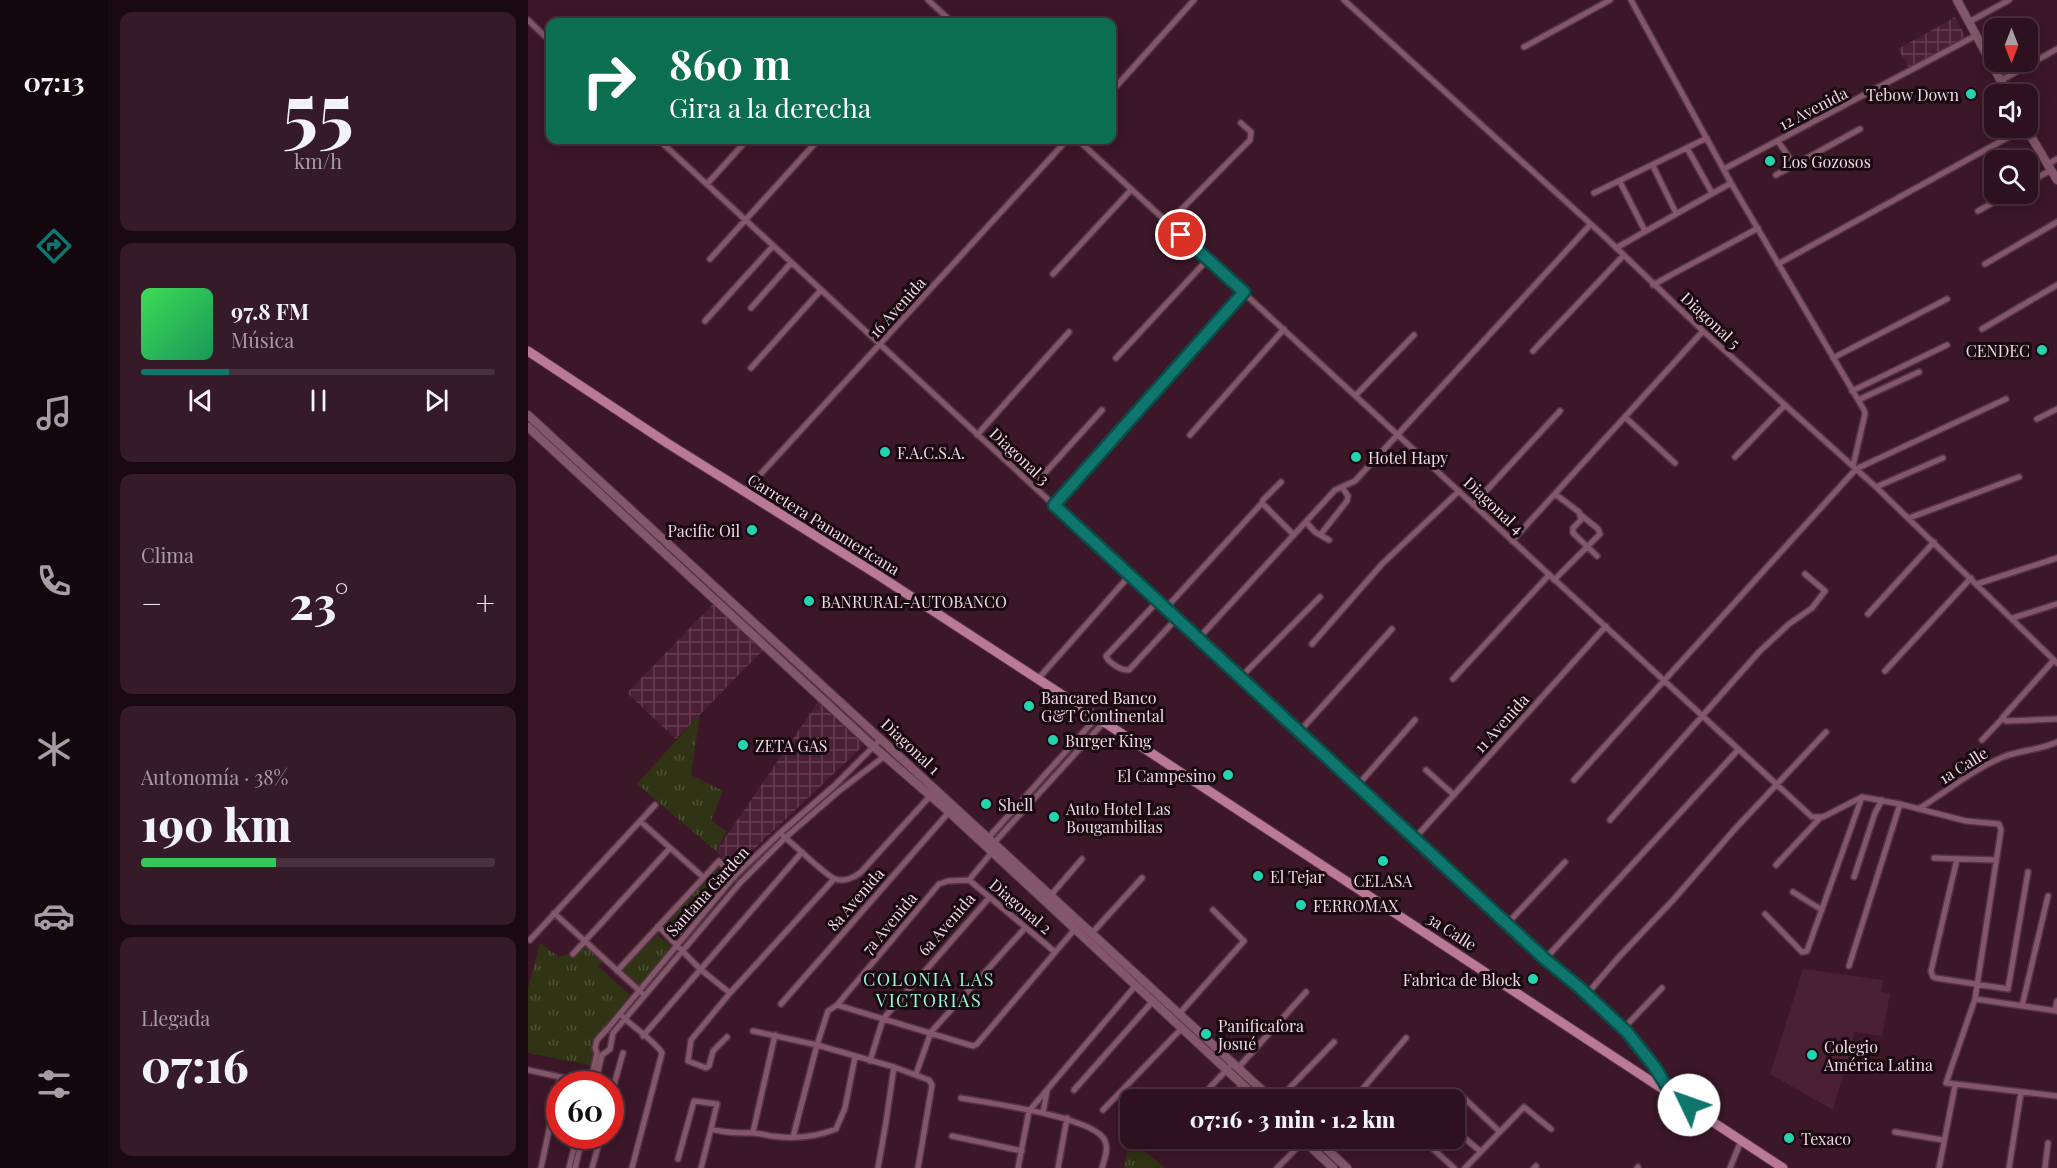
<!DOCTYPE html>
<html lang="es">
<meta charset="utf-8">
<style>
:root{--surface:#2d111e;--page:#351a27;--text:#f1f3f6;--muted:#a79da4;--line:#48313c;--accent:#0f766e}
body{margin:0;font-family:"Playfair Display",serif;background:var(--page);color:var(--text);height:100vh;display:flex;flex-direction:column;font-size:22px;white-space:nowrap}
*{box-sizing:border-box;margin:0}
p{font-size:20px;color:var(--muted)}
.icon{flex:none;width:33px;height:33px;fill:none;stroke:currentColor;stroke-width:2;stroke-linecap:round;stroke-linejoin:round}
.map{position:relative;flex:1;overflow:hidden}
.side{display:flex;flex-direction:column;gap:12px;padding:12px;background:#190910;width:420px}
.side>*{flex:none}
.top-card{position:absolute;left:18px;top:18px;width:570px;height:126px;border-radius:12px;box-shadow:0 3px 15px #0003,0 0 0 2px var(--line);background:#0b6e4f;color:#fff;overflow:hidden}
.needle{width:39px;rotate:180deg}
.fabs{position:absolute;left:1456px;top:18px;display:grid;gap:12px}
.fabs a{display:grid;place-items:center;width:54px;height:54px;border-radius:12px;background:var(--surface);box-shadow:0 3px 15px #0003,0 0 0 2px var(--line);font-size:30px}
.speed{position:absolute;left:18px;top:1071px;display:flex;gap:12px;font-size:30px;font-weight:700;text-align:center}
.speed>*{display:grid;place-content:center;width:78px;height:78px;border-radius:50%;background:var(--surface);box-shadow:0 3px 15px #0003,0 0 0 2px var(--line);line-height:1}
.speed .limit{border:9px solid #d22;background:#fff;color:#111}
.pin{position:absolute;display:grid;place-items:center;width:51px;height:51px;color:#fff;margin:-26px;border:3px solid #fff;border-radius:50%;box-shadow:0 2px 6px #0007}
.me{position:absolute;width:66px;margin:-33px;rotate:312deg;stroke-linejoin:round;filter:drop-shadow(0 0 4px #0008)}
.turn{display:flex;align-items:center;gap:21px;height:126px;padding:0 24px;font-size:27px}
.turn .icon{width:78px;height:78px;stroke-width:2.5}
.turn b{display:block;font-size:42px;line-height:51px}
.big{font-size:45px;font-weight:800;line-height:1.1}
.side .tile{flex:1;display:flex;flex-direction:column;justify-content:center;gap:9px;min-width:0;padding:0 21px;border-radius:12px;background:var(--page)}
.side .dial{align-items:center;gap:0}
.dial b{font-size:78px;line-height:1}
.song{display:flex;align-items:center;gap:18px}
.cover{width:72px;height:72px;border-radius:9px;background:linear-gradient(135deg,hsl(130 70% 55%),hsl(150 70% 35%))}
.played{height:6px;border-radius:3px;background:linear-gradient(90deg,var(--accent) 25%,var(--line) 25%)}
.keys{display:flex;justify-content:space-around;direction:ltr}
.heat{display:flex;justify-content:space-between;align-items:center;font-size:33px;direction:ltr}
.charge{height:9px;border-radius:4px;background:linear-gradient(90deg,#34c759 38%,var(--line) 0)}
.trip{position:absolute;left:592px;top:1089px;width:345px;height:60px;border-radius:12px;background:var(--surface);box-shadow:0 3px 15px #0003,0 0 0 2px var(--line);font-weight:800;line-height:60px;text-align:center}
main{display:flex;flex:1;min-height:0}
.dock{display:flex;flex-direction:column;width:108px;justify-content:space-around;align-items:center;background:#12070c;color:var(--muted)}
.dock .icon{width:42px;height:42px}
.dock .current{color:var(--accent)}
.dock b{font-size:27px;color:var(--text)}
.map>svg:first-child{display:block}
</style>
<main>
<nav class="dock">
<b>07:13</b>
<svg class="icon current" aria-label="directions" viewBox="0 0 24 24"><path d="M12 3l9 9-9 9-9-9zM9 14v-3h6M13 9l2 2-2 2"/></svg>
<svg class="icon" aria-label="music" viewBox="0 0 24 24"><path d="M9 18V5l10-2v13"/><circle cx="6" cy="18" r="3"/><circle cx="16" cy="16" r="3"/></svg>
<svg class="icon" aria-label="phone" viewBox="0 0 24 24"><path d="M5 4h4l2 5-3 2q2 4 5 5l2-3 5 2v4C11 20 4 13 5 4z"/></svg>
<svg class="icon" aria-label="climate" viewBox="0 0 24 24"><path d="M12 3v18M4 7l16 10M4 17L20 7"/></svg>
<svg class="icon" aria-label="car" viewBox="0 0 24 24"><path d="M5 17H2v-5l4-1 3-4h7l3 4 3 1v5h-3M9 17h6M6 11h13"/><circle cx="7" cy="17" r="2"/><circle cx="17" cy="17" r="2"/></svg>
<svg class="icon" aria-label="filters" viewBox="0 0 24 24"><path d="M4 7h16M4 17h16"/><circle cx="9" cy="7" r="2"/><circle cx="15" cy="17" r="2"/></svg>
</nav>
<section class="side">
<div class="tile dial"><b>55</b><p>km/h</p></div>
<div class="tile">
<div class="song"><i class="cover"></i><div><b>97.8 FM</b><p>Música</p></div></div>
<div class="played"></div>
<div class="keys"><svg class="icon" aria-label="previous" viewBox="0 0 24 24"><path d="M18 5L8 12l10 7zM5 5v14"/></svg><svg class="icon" aria-label="pause" viewBox="0 0 24 24"><path d="M8 5v14M16 5v14"/></svg><svg class="icon" aria-label="next" viewBox="0 0 24 24"><path d="M6 5l10 7-10 7zM19 5v14"/></svg></div>
</div>
<div class="tile"><p>Clima</p>
<div class="heat"><a>−</a><b class="big">23°</b><a>+</a></div>
</div>
<div class="tile"><p>Autonomía · 38%</p><b class="big">190 km</b><div class="charge"></div></div>
<div class="tile"><p>Llegada</p><b class="big">07:16</b></div>
</section>
<div class="map">
<svg width="1529" height="1168" viewBox="0 0 1529 1168">
<defs>
<pattern id="industrial-grid" width="8" height="8" patternUnits="userSpaceOnUse" patternTransform="scale(1.5)"><rect width="8" height="8" fill="#4b1f34"/><path d="M0 4h8M4 0v8" fill="none" stroke="#653f51"/></pattern>
<pattern id="grass-tufts" width="24" height="20" patternUnits="userSpaceOnUse" patternTransform="scale(1.5)"><rect width="24" height="20" fill="#313315"/><path d="M3 7l-1-3M5 7V3M7 7l1-3M15 17l-1-3M17 17v-4M19 17l1-3" fill="none" stroke="#4f5037"/></pattern>
</defs>
<rect width="100%" height="100%" fill="#3c1728"/>
<path fill="#4b1f34" d="M 1275,969 L 1356,980 L 1353,991 L 1362,994 L 1354,1036 L 1327,1032 L 1305,1110 L 1242,1074 Z"/>
<path fill="url(#industrial-grid)" d="M 1427,17 L 1438,38 L 1382,70 L 1370,49 Z
M 187,602 L 236,649 L 148,739 L 99,693 Z
M 290,702 L 336,745 L 205,869 L 188,851 Z"/>
<path fill="url(#grass-tufts)" d="M 172,714 L 163,775 L 195,791 L 183,821 L 199,831 L 188,851 L 109,784 Z
M 187,869 L 199,880 L 149,940 L 135,928 Z
M 129,934 L 143,946 L 112,985 L 94,970 Z
M 12,943 L 31,957 L 40,954 L 46,958 L 57,945 L 75,961 L 70,966 L 102,995 L 76,1033 L 72,1036 L 66,1066 L 0,1053 L 0,988 Z
M 602,1139 L 637,1168 L 596,1168 Z"/>
<g fill="none" stroke-linecap="round" stroke-linejoin="round">
<defs>
<path id="street" d="M 400,0 L 424,22
M 816,0 L 1077,237 L 1175,331 L 1348,487 L 1529,663
M 1103,0 L 1203,183 L 1336,410 L 1337,414 L 1325,466
M 0,20 L 22,41
M 1441,22 L 1481,0
M 996,47 L 1082,0
M 1472,81 L 1529,49
M 584,91 L 666,0
M 131,140 L 1017,959 C 1064,998 1110,1038 1142,1091
M 550,140 L 1284,817 L 1295,817 L 1334,797
M 1250,141 L 1266,165
M 1159,148 L 1184,193
M 1520,164 L 1529,159
M 1125,166 L 1148,213
M 1196,169 L 1449,35
M 1248,175 L 1332,129
M 1092,182 L 1117,231
M 1500,183 L 1523,170
M 179,184 L 219,140
M 1066,193 L 1179,138
M 1450,211 L 1481,194
M 640,223 L 722,140 L 723,132 L 713,123
M 1088,248 L 1203,183
M 182,259 L 290,140
M 1250,264 L 1497,128
M 1457,264 L 1529,222
M 525,274 L 603,190
M 1125,285 C 1160,265 1195,248 1230,228
M 223,308 L 263,263
M 177,321 L 245,246
M 1454,329 L 1529,285
M 1005,351 L 1096,255
M 588,358 L 680,259
M 1305,358 L 1419,299
M 223,368 L 293,290
M 1324,391 L 1419,345
M 828,395 L 886,335
M 1330,400 L 1391,372
M 1097,417 L 1147,463
M 1509,419 L 1529,409
M 449,435 L 541,332
M 662,435 L 756,329
M 1207,457 L 1257,405
M 753,482 L 735,500 L 734,503 L 766,535
M 505,486 L 574,410
M 1348,487 L 1415,458
M 217,491 L 539,140
M 1027,494 L 1051,512 L 1053,520 L 1045,528 L 1045,533 L 1069,556
M 526,505 L 716,292
M 945,505 L 1032,411
M 1381,518 L 1491,477
M 778,522 L 787,532 L 801,540
M 793,534 L 819,501 L 820,496 L 814,487
M 984,541 L 1175,331
M 1026,580 L 1072,534 L 1070,529 L 1053,515
M 1449,584 L 1529,558
M 630,601 L 578,656 C 580,662 593,671 601,670 L 649,618
M 638,608 L 734,503
M 1340,614 L 1406,542
M 1485,618 L 1529,604
M 671,638 L 807,490 L 827,481 L 1062,225
M 784,644 L 854,564 L 931,491
M 1526,660 L 1475,717 L 1478,721 L 1529,719
M 1357,671 L 1443,578
M 713,677 L 792,597
M 510,679 L 602,575
M 925,679 L 1021,575
M 772,731 L 864,629
M 1454,740 L 1475,718
M 1446,751 L 1460,764
M 898,770 L 926,795
M 1046,780 L 1328,469 L 1478,399
M 830,785 L 887,720
M 1334,797 L 1372,804 L 1438,821 L 1471,824 L 1473,830 L 1447,999 L 1418,1083 L 1529,1096
M 1392,808 C 1419,791 1446,769 1475,757 C 1492,750 1512,750 1529,742
M 1082,820 L 1231,652 L 1261,624 L 1284,608 L 1297,591 L 1277,574
M 112,821 L 175,877
M 255,836 C 266,844 298,876 307,879 C 316,882 326,878 333,872 L 403,795
M 460,838 L 569,717
M 887,838 L 1078,626
M 464,845 L 576,722
M 1406,858 L 1468,860
M 1429,859 L 1403,971 L 1405,977 L 1408,978 L 1480,989 L 1500,872
M 1248,865 L 1292,818
M 1326,877 L 1347,813 L 1354,800
M 441,880 L 527,952
M 441,880 L 465,851
M 1265,892 L 1294,910
M 523,895 L 554,859
M 26,913 L 114,993
M 1237,914 L 1274,952 L 1279,951 L 1334,797
M 979,924 L 1037,862
M 130,926 L 172,969 L 202,993
M 564,933 L 614,878
M 2,940 L 127,805
M 45,954 L 142,848
M 1017,959 L 1210,750
M 1321,966 L 1372,804
M 89,971 L 191,861 L 206,878
M 1059,994 L 1090,958 L 1146,899 L 1206,830 L 1298,732
M 1447,999 L 1529,1011
M 253,1004 L 421,812
M 309,1005 L 445,1046 L 449,1044 L 547,929
M 1494,1006 L 1520,896
M 1527,1011 L 1529,1001
M 651,1014 L 716,941 L 685,910
M 95,1017 C 105,1027 128,1042 134,1053 L 104,1168
M 1095,1029 L 1134,988
M 225,1031 L 289,1045 L 366,1067 L 401,1080 L 404,1085 L 390,1168
M 115,1036 L 274,852
M 199,1037 L 185,1051 L 181,1066 L 178,1068 L 160,1061 L 163,1040 L 202,993 L 306,879
M 342,1061 L 355,1019 L 461,898
M 710,1068 L 778,992
M 0,1070 L 64,1084
M 388,1074 L 403,1032 L 497,928
M 62,1084 L 69,1053 L 67,1048 L 69,1040 L 81,1027 L 206,877 L 252,833 L 306,786 L 353,739
M 67,1084 L 74,1055 L 82,1049 L 85,1033 L 212,883 L 258,837 L 311,791 L 358,755
M 546,1090 L 625,1001
M 433,1098 C 460,1103 568,1117 577,1141 C 581,1149 576,1160 574,1168
M 936,1098 L 971,1131
M 82,1099 L 95,1053
M 670,1100 L 705,1063
M 700,1100 L 715,1084
M 750,1100 L 806,1042
M 825,1100 L 878,1038
M 575,1110 L 654,1028
M 515,1113 L 519,1091
M 927,1130 L 952,1151
M 225,1132 L 247,1035
M 1367,1132 L 1415,1140
M 424,1136 L 494,1151
M 265,1137 L 289,1045 L 300,1011 L 309,1005 L 411,884 L 420,881 L 441,880
M 634,1139 L 634,1138
M 905,1149 L 926,1168
M 150,1159 L 166,1101 L 189,1104 L 183,1129
M 13,1168 L 32,1077
M 41,1168 L 49,1136
M 47,1168 L 55,1136
M 64,1168 L 73,1136
M 173,1168 L 183,1129 C 200,1134 208,1132 225,1133 C 231,1133 237,1135 243,1136 C 265,1139 288,1137 308,1129 L 317,1108 L 327,1057
M 350,1168 L 358,1122 L 366,1067
M 490,1168 L 501,1111 L 608,985
M 530,1168 L 539,1118
M 749,1168 L 777,1140
M 937,1168 L 996,1107 L 1023,1129
M 1006,1168 L 1008,1166
M 1109,1168 L 1110,1167
M 1202,1168 L 1213,1141
M 1411,1168 L 1427,1086
M 1481,1168 L 1493,1092
M 1517,1168 L 1520,1143"/>
<path id="secondary" d="M 1429,0 L 1480,94
M 1498,128 L 1529,180
M 0,415 L 745,1100
M 0,427 L 346,747 L 421,812 L 731,1100
M 773,1138 L 805,1168
M 787,1138 L 819,1168"/>
<path id="primary" d="M 0,351 L 139,443 L 350,575 L 576,722 L 1255,1168"/>
</defs>
<use href="#street" stroke="#533443" stroke-width="8"/>
<use href="#secondary" stroke="#533443" stroke-width="10"/>
<use href="#primary" stroke="#533443" stroke-width="11"/>
<use href="#street" stroke="#835769" stroke-width="5"/>
<use href="#secondary" stroke="#835769" stroke-width="8"/>
<use href="#primary" stroke="#ba7994" stroke-width="9"/>
</g>
<g fill="none" stroke-linecap="round" stroke-linejoin="round">
<defs>
<path id="route" d="M 653,235 L 716,292 L 526,505 L 1017,959 L 1052,988 L 1099,1032 L 1126,1066 L 1143,1093 L 1161,1105"/>
</defs>
<use href="#route" stroke="#0a4d48" stroke-width="15"/>
<use href="#route" stroke="#0f766e" stroke-width="10"/>
</g>
<g fill="#22d5af" stroke="#190910" stroke-width="2">
<circle cx="1443" cy="94" r="6"/>
<circle cx="1242" cy="161" r="6"/>
<circle cx="1514" cy="350" r="6"/>
<circle cx="357" cy="452" r="6"/>
<circle cx="828" cy="457" r="6"/>
<circle cx="224" cy="530" r="6"/>
<circle cx="281" cy="601" r="6"/>
<circle cx="501" cy="706" r="6"/>
<circle cx="525" cy="740" r="6"/>
<circle cx="215" cy="745" r="6"/>
<circle cx="700" cy="775" r="6"/>
<circle cx="458" cy="804" r="6"/>
<circle cx="526" cy="817" r="6"/>
<circle cx="855" cy="861" r="6"/>
<circle cx="730" cy="876" r="6"/>
<circle cx="773" cy="905" r="6"/>
<circle cx="1005" cy="979" r="6"/>
<circle cx="678" cy="1034" r="6"/>
<circle cx="1284" cy="1055" r="6"/>
<circle cx="1261" cy="1138" r="6"/>
</g>
<g text-anchor="middle" dominant-baseline="central" stroke-width="6" stroke-linejoin="round" paint-order="stroke">
<g font-size="16" fill="#f1d7e1" stroke="#190910" text-anchor="start">
<text x="1431" y="94" text-anchor="end">Tebow Down</text>
<text x="1254" y="161">Los Gozosos</text>
<text x="1502" y="350" text-anchor="end">CENDEC</text>
<text x="369" y="452">F.A.C.S.A.</text>
<text x="840" y="457">Hotel Hapy</text>
<text x="212" y="530" text-anchor="end">Pacific Oil</text>
<text x="293" y="601">BANRURAL-AUTOBANCO</text>
<text x="513" y="697">Bancared Banco<tspan x="513" dy="18">G&amp;T Continental</tspan></text>
<text x="537" y="740">Burger King</text>
<text x="227" y="745">ZETA GAS</text>
<text x="688" y="775" text-anchor="end">El Campesino</text>
<text x="470" y="804">Shell</text>
<text x="538" y="808">Auto Hotel Las<tspan x="538" dy="18">Bougambilias</tspan></text>
<text x="742" y="876">El Tejar</text>
<text x="855" y="880" text-anchor="middle">CELASA</text>
<text x="785" y="905">FERROMAX</text>
<text x="993" y="979" text-anchor="end">Fabrica de Block</text>
<text x="690" y="1025">Panificafora<tspan x="690" dy="18">Josué</tspan></text>
<text x="1296" y="1046">Colegio<tspan x="1296" dy="18">América Latina</tspan></text>
<text x="1273" y="1138">Texaco</text>
</g>
<g font-size="16" fill="#f1d7e1" stroke="#190910">
<text transform="translate(1285 108) rotate(-27)">12 Avenida</text>
<text transform="translate(369 307) rotate(-48)">16 Avenida</text>
<text transform="translate(1183 320) rotate(43)">Diagonal 5</text>
<text transform="translate(492 456) rotate(43)">Diagonal 3</text>
<text transform="translate(966 505) rotate(43)">Diagonal 4</text>
<text transform="translate(296 524) rotate(32)">Carretera Panamericana</text>
<text transform="translate(973 723) rotate(-48)">11 Avenida</text>
<text transform="translate(383 746) rotate(43)">Diagonal 1</text>
<text transform="translate(1435 765) rotate(-32)">1a Calle</text>
<text transform="translate(179 891) rotate(-48)">Santana Garden</text>
<text transform="translate(327 899) rotate(-49)">8a Avenida</text>
<text transform="translate(493 906) rotate(40)">Diagonal 2</text>
<text transform="translate(361 923) rotate(-50)">7a Avenida</text>
<text transform="translate(418 924) rotate(-49)">6a Avenida</text>
<text transform="translate(924 931) rotate(33)">3a Calle</text>
</g>
<g font-size="18" letter-spacing="1.5" fill="#96f6da" stroke="#190910">
<text x="401" y="979">COLONIA LAS<tspan x="401" dy="21">VICTORIAS</tspan></text>
</g>
</g>
</svg>
<div class="fabs">
<a><svg class="needle" viewBox="-14 -14 28 28"><path d="M0-13l5 13h-10z" fill="#e53935"/><path d="M0 13l5-13h-10z" fill="#a79da4"/></svg></a>
<a><svg class="icon" aria-label="sound" viewBox="0 0 24 24"><path d="M4 9h4l5-4v14l-5-4H4zM17 9q2 3 0 6"/></svg></a>
<a><svg class="icon" aria-label="search" viewBox="0 0 24 24"><circle cx="10" cy="10" r="6"/><path d="M15 15l6 6"/></svg></a>
</div>
<div class="speed"><div class="limit">60</div></div>
<div class="pin" style="left:653px;top:235px;background:#d93025"><svg class="icon" aria-label="arrive" viewBox="0 0 24 24"><path d="M6 21V4h12l-3 4 3 4H6"/></svg></div>
<svg class="me" style="left:1161px;top:1105px" viewBox="-20 -20 40 40"><circle r="19" fill="#fff"/><path d="M0-13L10 11 0 6-10 11z" fill="#0f766e"/></svg>
<div class="trip">07:16 · 3 min · 1.2 km</div>
<div class="top-card">
<div class="turn"><svg class="icon" aria-label="right" viewBox="0 0 24 24"><path d="M7 20v-9h11M14 6l5 5-5 5"/></svg><div><b>860 m</b>Gira a la derecha</div></div>
</div>
</div>
</main>
